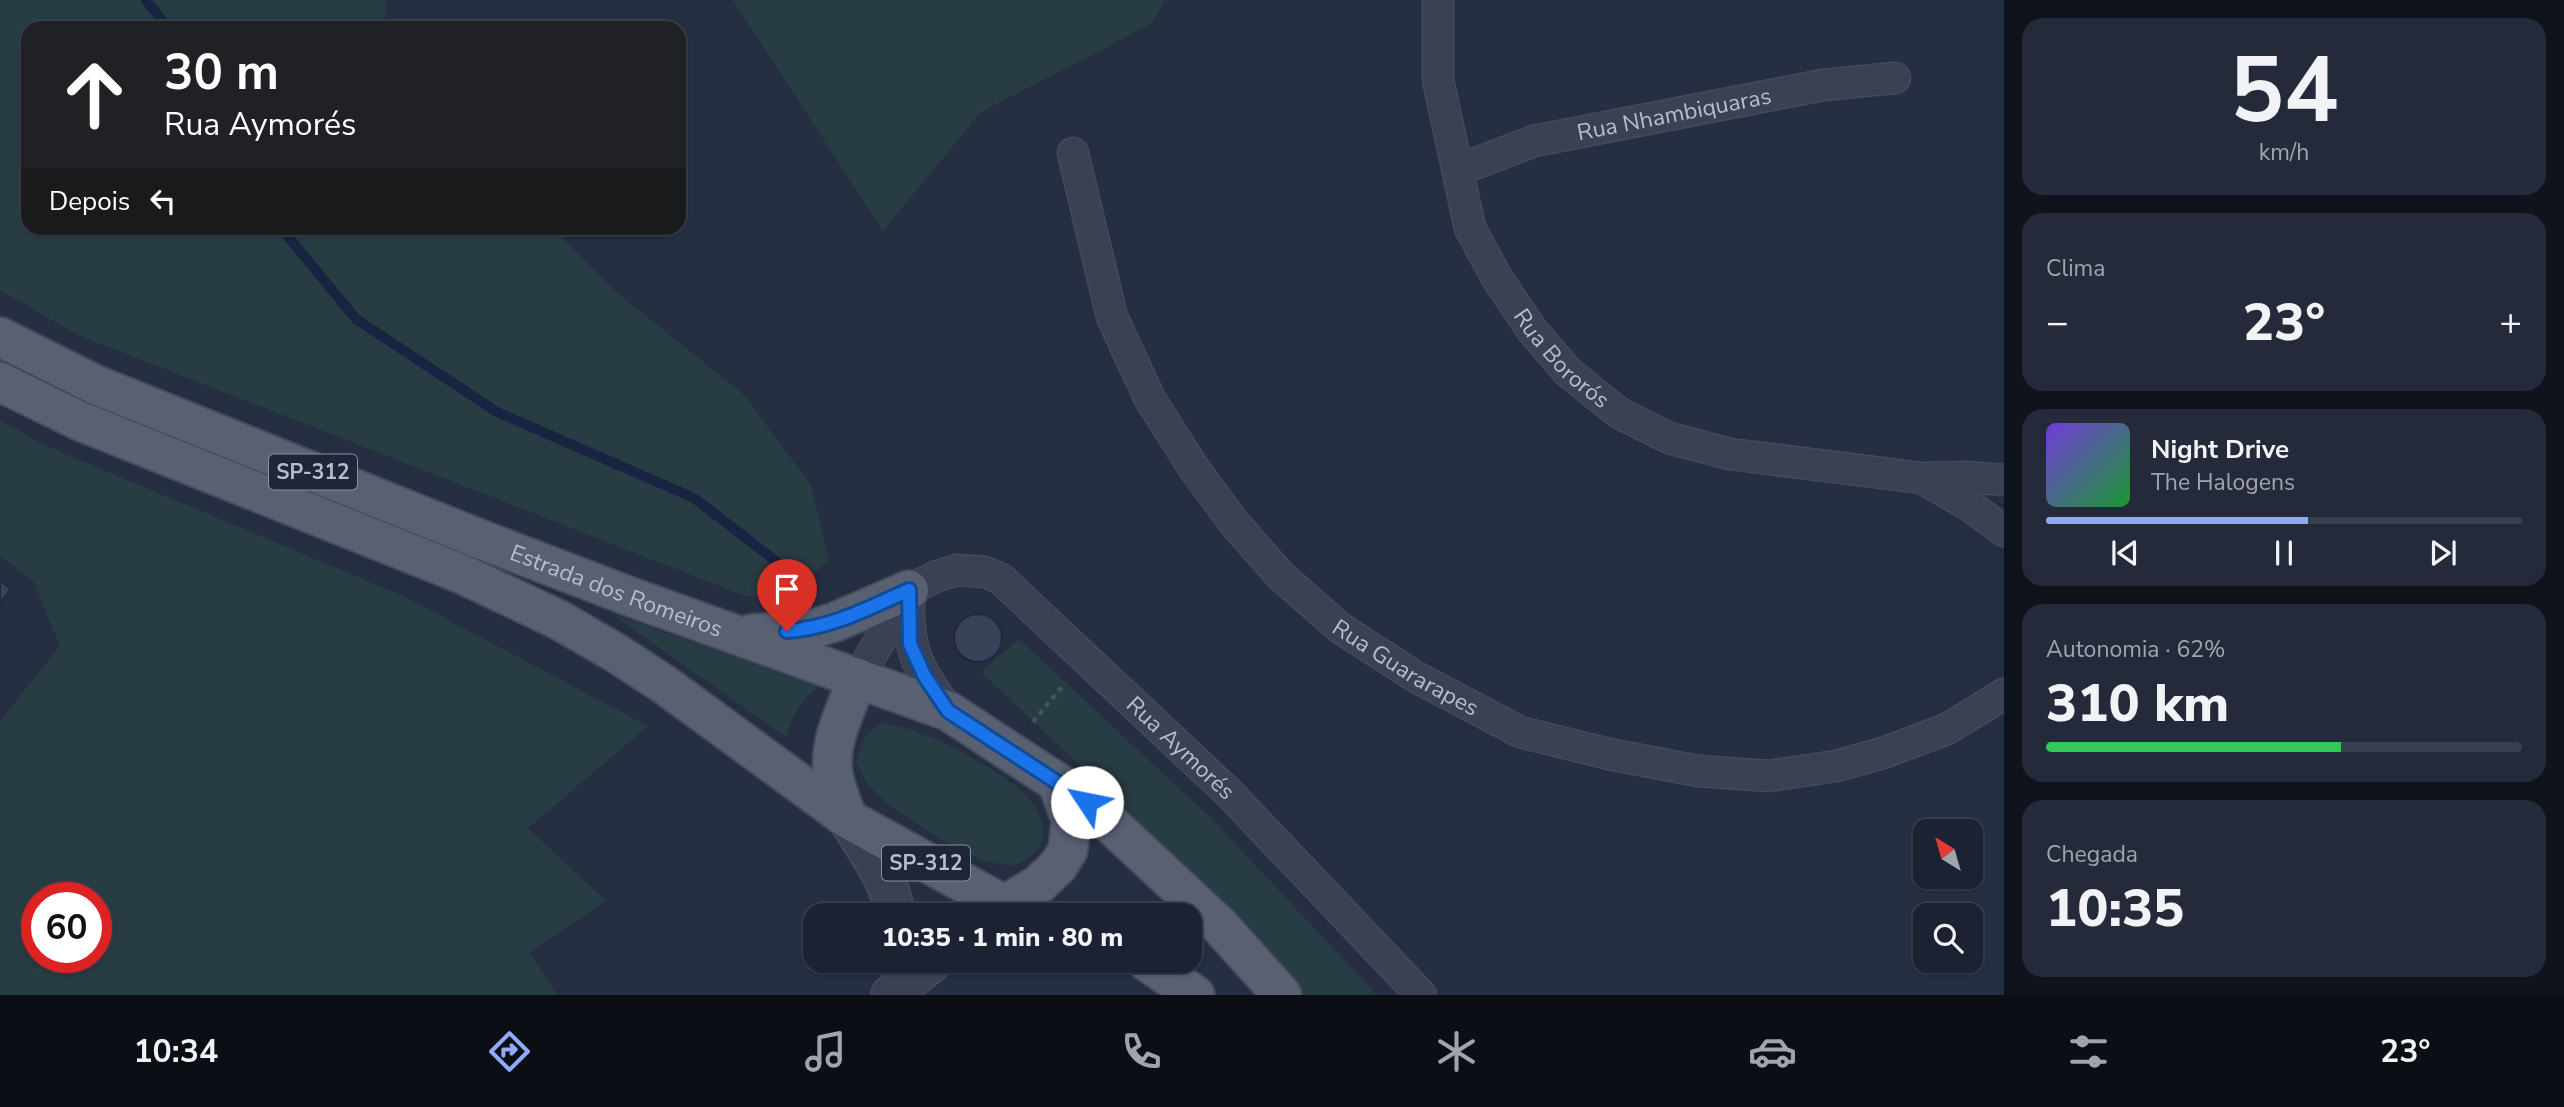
<!DOCTYPE html>
<html lang="pt">
<meta charset="utf-8">
<style>
:root{--surface:#1c2232;--page:#252a3a;--text:#f1f3f6;--muted:#a0a4ac;--line:#3a3f4d;--accent:#8faaf9}
body{margin:0;font-family:"Nunito Sans",sans-serif;background:var(--page);color:var(--text);height:100vh;display:flex;flex-direction:column;font-size:26px;white-space:nowrap}
*{box-sizing:border-box;margin:0}
p{font-size:23px;color:var(--muted)}
.icon{flex:none;width:38px;height:38px;fill:none;stroke:currentColor;stroke-width:2;stroke-linecap:round;stroke-linejoin:round}
.map{position:relative;flex:1;overflow:hidden}
.drawer{display:flex;flex-direction:column;gap:18px;padding:18px;background:#0f131c;width:560px}
.drawer>*{flex:none}
.banner{position:absolute;left:21px;top:21px;width:665px;height:214px;border-radius:21px;box-shadow:0 2px 5px #0004,0 0 0 2px var(--line);background:#202124;color:#fff;overflow:hidden}
.needle{width:46px;rotate:323deg}
.fabs{position:absolute;left:1913px;top:819px;display:grid;gap:14px}
.fabs a{display:grid;place-items:center;width:70px;height:70px;border-radius:14px;background:var(--surface);box-shadow:0 2px 5px #0004,0 0 0 2px var(--line);font-size:35px}
.speed{position:absolute;left:21px;top:882px;display:flex;gap:14px;font-size:35px;font-weight:700;text-align:center}
.speed>*{display:grid;place-content:center;width:91px;height:91px;border-radius:50%;background:var(--surface);box-shadow:0 2px 5px #0004,0 0 0 2px var(--line);line-height:1}
.speed .limit{border:10px solid #d22;background:#fff;color:#111}
.pin{position:absolute;display:grid;place-items:center;width:60px;height:60px;color:#fff;margin:-72px -30px;border-radius:50% 50% 50% 0;rotate:-45deg;box-shadow:0 0 7px #0007}
.pin .icon{rotate:45deg}
.me{position:absolute;width:77px;margin:-38px;rotate:304deg;stroke-linejoin:round;filter:drop-shadow(0 0 5px #0008)}
.turn{display:flex;align-items:center;gap:24px;height:147px;padding:0 28px;font-size:32px}
.turn .icon{width:91px;height:91px;stroke-width:2.5}
.turn b{display:block;font-size:49px;line-height:60px}
.then{display:flex;align-items:center;height:66px;padding:0 28px;background:#0003;gap:14px;font-size:26px}
.big{font-size:52px;font-weight:800;line-height:1.1}
.drawer .tile{flex:1;display:flex;flex-direction:column;justify-content:center;gap:10px;min-width:0;padding:0 24px;border-radius:21px;background:var(--page)}
.drawer .dial{align-items:center;gap:0}
.dial b{font-size:91px;line-height:1}
.song{display:flex;align-items:center;gap:21px}
.cover{width:84px;height:84px;border-radius:10px;background:linear-gradient(135deg,hsl(260 70% 55%),hsl(130 70% 35%))}
.played{height:7px;border-radius:4px;background:linear-gradient(90deg,var(--accent) 55%,var(--line) 55%)}
.keys{display:flex;justify-content:space-around;direction:ltr}
.heat{display:flex;justify-content:space-between;align-items:center;font-size:38px;direction:ltr}
.charge{height:10px;border-radius:5px;background:linear-gradient(90deg,#34c759 62%,var(--line) 0)}
.trip{position:absolute;left:803px;top:903px;width:399px;height:70px;border-radius:21px;background:var(--surface);box-shadow:0 2px 5px #0004,0 0 0 2px var(--line);font-weight:800;line-height:70px;text-align:center}
.tab-bar{display:flex;height:112px;justify-content:space-around;align-items:center;background:#0b0e14;color:var(--muted)}
.tab-bar .icon{width:49px;height:49px}
.tab-bar .active{color:var(--accent)}
.tab-bar b{font-size:32px;color:var(--text)}
main{display:flex;flex:1;min-height:0}
.map>svg:first-child{display:block}
</style>
<main>
<div class="map">
<svg width="2004" height="995" viewBox="0 0 2004 995">
<rect width="100%" height="100%" fill="#262e42"/>
<path fill="#283c43" fill-rule="evenodd" d="M 0,0 L 386,0 L 385,28 L 28,28 L 28,228 L 552,228 L 615,291 L 743,394 L 811,485 L 829,560 L 785,598 L 745,596 L 78,335 L 0,290 Z
M 733,0 L 1165,0 L 1151,24 L 981,112 L 883,231 Z
M 0,420 L 44,445 L 403,596 L 648,726 L 528,828 L 606,901 L 529,952 L 557,995 L 0,995 L 0,721 L 60,646 L 33,581 L 0,556 ZM 37,898 L 96,898 L 96,957 L 37,957 Z
M 610,613 L 818,687 C 800,701 793,715 786,737 Z
M 1019,639 L 1213,820 L 1377,995 L 1305,995 L 1130,813 L 981,672 Z
M 880,723 C 895,725 908,728 922,734 C 949,743 1000,772 1021,791 C 1040,807 1055,837 1031,856 C 1026,860 1018,863 1012,866 L 984,861 L 937,837 L 890,806 L 868,785 L 856,762 L 864,737 Z"/>
<g fill="none" stroke-linecap="round" stroke-linejoin="round">
<path stroke="#182441" stroke-width="10" d="M 146,0 L 168,28
M 281,228 L 356,319 L 497,412 L 694,498 L 781,565"/>
</g>
<path fill="#384258" stroke="#212839" stroke-width="2" d="M 0,581 L 11,589 L 0,603 Z
M954 638a24 24 0 1 1 48 0a24 24 0 1 1-48 0Z"/>
<g fill="none" stroke-linecap="round" stroke-linejoin="round">
<defs>
<g id="minor">
<path id="s1" d="M 1438,0 L 1438,80 L 1470,228 L 1497,278 L 1532,330 L 1568,372 L 1619,413 L 1669,438 L 1730,454 L 1922,478 L 1967,477 L 2004,480"/>
<path id="s2" d="M 1073,153 L 1112,317 L 1150,399 L 1193,467 L 1235,524 L 1280,575 L 1340,628 L 1416,677 L 1520,732 L 1609,754 L 1698,771 L 1769,776 L 1836,766 L 1883,753 L 1947,729 L 2004,694"/>
<path id="s3" d="M 1458,170 L 1534,141 L 1823,85 L 1895,78"/>
<path d="M 1922,478 L 1970,506 L 2004,531"/>
<path d="M 909,591 C 907,651 915,662 948,711"/>
<path id="s4" d="M 858,678 L 909,590 L 937,576 L 957,570 L 985,572 L 1001,579 L 1229,793 L 1421,995"/>
</g>
<path id="tertiary" d="M 848,819 C 866,849 891,880 895,915
M 891,995 L 933,961"/>
<g id="primary">
<path id="s5" d="M 0,337 L 96,385 L 477,538 L 631,597 L 948,711 L 1087,802 L 1220,926 L 1282,995"/>
<path d="M 0,382 L 80,421 L 462,574 L 559,620 L 616,653 L 665,685 L 848,819 L 1004,905 L 1032,915"/>
<path d="M 751,634 L 812,629 L 835,622 L 909,590"/>
<path d="M 848,819 C 843,806 837,792 834,778 C 826,746 847,707 858,678"/>
<path d="M 1004,905 L 1038,885 L 1058,866 L 1068,850 L 1071,820 L 1057,782"/>
<path d="M 1146,961 L 1195,995"/>
</g>
</defs>
<use href="#minor" stroke="#444a5b" stroke-width="33"/>
<use href="#tertiary" stroke="#444a5b" stroke-width="42"/>
<use href="#primary" stroke="#444a5b" stroke-width="42"/>
<path stroke="#41555b" stroke-width="4.5" stroke-dasharray="5 5" stroke-linecap="butt" d="M 1033,722 L 1065,683"/>
<use href="#minor" stroke="#3a4152" stroke-width="30"/>
<use href="#tertiary" stroke="#3a4152" stroke-width="38"/>
<use href="#primary" stroke="#596072" stroke-width="38"/>
</g>
<g fill="none" stroke-linecap="round" stroke-linejoin="round">
<defs>
<path id="route" d="M 787,631 C 831,628 869,608 909,590 L 910,644 L 925,677 L 948,711 L 1087,802"/>
</defs>
<use href="#route" stroke="#114b97" stroke-width="18"/>
<use href="#route" stroke="#1a73e8" stroke-width="12"/>
</g>
<g text-anchor="middle" dominant-baseline="central" stroke-width="7" stroke-linejoin="round" paint-order="stroke">
<g fill="#1f2637" stroke="#89909f" stroke-width="2">
<rect x="269" y="454.5" width="88" height="35" rx="5"/>
<rect x="882" y="845.5" width="88" height="35" rx="5"/>
</g>
<g font-size="21" font-weight="bold" fill="#b7bdcc">
<text x="313" y="472">SP-312</text>
<text x="926" y="863">SP-312</text>
</g>
<g font-size="23" fill="#b7bdcc" stroke="#1f2637">
<text stroke="none"><textPath href="#s3" startOffset="224">Rua Nhambiquaras</textPath></text>
<text stroke="none"><textPath href="#s1" startOffset="392">Rua Bororós</textPath></text>
<text stroke="none"><textPath href="#s5" startOffset="667">Estrada dos Romeiros</textPath></text>
<text stroke="none"><textPath href="#s2" startOffset="635">Rua Guararapes</textPath></text>
<text stroke="none"><textPath href="#s4" startOffset="446">Rua Aymorés</textPath></text>
</g>
</g>
</svg>
<div class="fabs">
<a><svg class="needle" viewBox="-14 -14 28 28"><path d="M0-13l5 13h-10z" fill="#e53935"/><path d="M0 13l5-13h-10z" fill="#a0a4ac"/></svg></a>
<a><svg class="icon" aria-label="search" viewBox="0 0 24 24"><circle cx="10" cy="10" r="6"/><path d="M15 15l6 6"/></svg></a>
</div>
<div class="speed"><div class="limit">60</div></div>
<div class="pin" style="left:787px;top:631px;background:#d93025"><svg class="icon" aria-label="arrive" viewBox="0 0 24 24"><path d="M6 21V4h12l-3 4 3 4H6"/></svg></div>
<svg class="me" style="left:1087px;top:802px" viewBox="-20 -20 40 40"><circle r="19" fill="#fff"/><path d="M0-13L10 11 0 6-10 11z" fill="#1a73e8"/></svg>
<div class="trip">10:35 · 1 min · 80 m</div>
<div class="banner">
<div class="turn"><svg class="icon" aria-label="ahead" viewBox="0 0 24 24"><path d="M12 20V5M6 11l6-6 6 6"/></svg><div><b>30 m</b>Rua Aymorés</div></div>
<div class="then">Depois<svg class="icon" aria-label="left" viewBox="0 0 24 24"><path d="M17 20v-9H6M10 6l-5 5 5 5"/></svg></div>
</div>
</div>
<section class="drawer">
<div class="tile dial"><b>54</b><p>km/h</p></div>
<div class="tile"><p>Clima</p>
<div class="heat"><a>−</a><b class="big">23°</b><a>+</a></div>
</div>
<div class="tile">
<div class="song"><i class="cover"></i><div><b>Night Drive</b><p>The Halogens</p></div></div>
<div class="played"></div>
<div class="keys"><svg class="icon" aria-label="previous" viewBox="0 0 24 24"><path d="M18 5L8 12l10 7zM5 5v14"/></svg><svg class="icon" aria-label="pause" viewBox="0 0 24 24"><path d="M8 5v14M16 5v14"/></svg><svg class="icon" aria-label="next" viewBox="0 0 24 24"><path d="M6 5l10 7-10 7zM19 5v14"/></svg></div>
</div>
<div class="tile"><p>Autonomia · 62%</p><b class="big">310 km</b><div class="charge"></div></div>
<div class="tile"><p>Chegada</p><b class="big">10:35</b></div>
</section>
</main>
<nav class="tab-bar">
<b>10:34</b>
<svg class="icon active" aria-label="directions" viewBox="0 0 24 24"><path d="M12 3l9 9-9 9-9-9zM9 14v-3h6M13 9l2 2-2 2"/></svg>
<svg class="icon" aria-label="music" viewBox="0 0 24 24"><path d="M9 18V5l10-2v13"/><circle cx="6" cy="18" r="3"/><circle cx="16" cy="16" r="3"/></svg>
<svg class="icon" aria-label="phone" viewBox="0 0 24 24"><path d="M5 4h4l2 5-3 2q2 4 5 5l2-3 5 2v4C11 20 4 13 5 4z"/></svg>
<svg class="icon" aria-label="climate" viewBox="0 0 24 24"><path d="M12 3v18M4 7l16 10M4 17L20 7"/></svg>
<svg class="icon" aria-label="car" viewBox="0 0 24 24"><path d="M5 17H2v-5l4-1 3-4h7l3 4 3 1v5h-3M9 17h6M6 11h13"/><circle cx="7" cy="17" r="2"/><circle cx="17" cy="17" r="2"/></svg>
<svg class="icon" aria-label="filters" viewBox="0 0 24 24"><path d="M4 7h16M4 17h16"/><circle cx="9" cy="7" r="2"/><circle cx="15" cy="17" r="2"/></svg>
<b>23°</b>
</nav>
